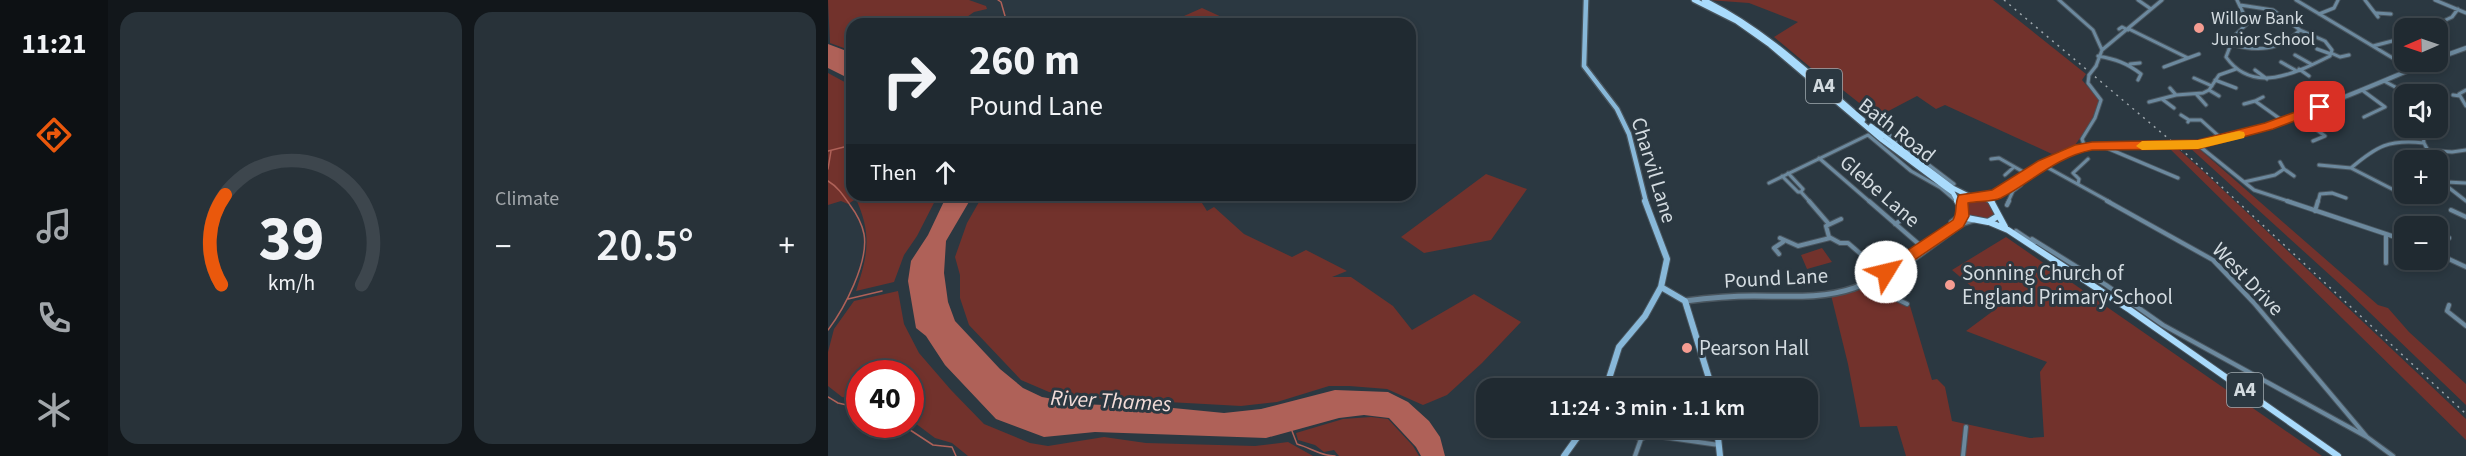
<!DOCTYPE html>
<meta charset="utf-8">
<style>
:root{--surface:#202a31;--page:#283239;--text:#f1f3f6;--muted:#a2a7ab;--line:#3d464d;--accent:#ea580c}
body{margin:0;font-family:"Source Sans 3",sans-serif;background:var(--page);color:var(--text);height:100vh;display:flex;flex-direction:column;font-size:22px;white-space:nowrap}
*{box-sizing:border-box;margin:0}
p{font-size:20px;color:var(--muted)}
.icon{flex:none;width:33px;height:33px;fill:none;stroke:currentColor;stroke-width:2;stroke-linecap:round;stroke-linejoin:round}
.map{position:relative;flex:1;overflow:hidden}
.drawer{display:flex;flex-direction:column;gap:12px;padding:12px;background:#12171b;width:720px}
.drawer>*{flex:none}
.guide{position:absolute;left:18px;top:18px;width:570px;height:183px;border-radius:18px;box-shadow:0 3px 9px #0003,0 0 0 2px var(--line);background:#202a31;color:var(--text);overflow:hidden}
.needle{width:39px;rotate:268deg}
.buttons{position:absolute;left:1566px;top:18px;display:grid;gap:12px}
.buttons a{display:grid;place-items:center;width:54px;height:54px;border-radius:12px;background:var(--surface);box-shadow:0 3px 9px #0003,0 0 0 2px var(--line);font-size:30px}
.speed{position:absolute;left:18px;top:360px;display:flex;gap:12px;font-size:30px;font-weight:700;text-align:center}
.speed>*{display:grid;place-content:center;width:78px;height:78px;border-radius:50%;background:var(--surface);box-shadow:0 3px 9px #0003,0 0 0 2px var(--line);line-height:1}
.speed .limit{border:9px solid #d22;background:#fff;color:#111}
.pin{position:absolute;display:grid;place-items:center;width:51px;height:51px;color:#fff;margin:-26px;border-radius:12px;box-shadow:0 3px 9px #0006}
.me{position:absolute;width:66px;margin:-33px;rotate:54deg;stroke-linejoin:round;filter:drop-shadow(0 0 4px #0008)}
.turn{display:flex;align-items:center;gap:21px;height:126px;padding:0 24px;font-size:27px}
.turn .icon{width:78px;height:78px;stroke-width:2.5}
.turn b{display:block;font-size:42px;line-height:51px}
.then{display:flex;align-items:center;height:57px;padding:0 24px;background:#0003;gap:12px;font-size:22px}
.big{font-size:45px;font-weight:600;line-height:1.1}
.drawer .card{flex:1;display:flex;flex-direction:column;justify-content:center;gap:9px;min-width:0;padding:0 21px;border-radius:18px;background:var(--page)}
.drawer .dial{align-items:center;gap:0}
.dial svg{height:156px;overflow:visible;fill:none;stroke:var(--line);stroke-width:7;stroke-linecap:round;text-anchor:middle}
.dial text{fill:var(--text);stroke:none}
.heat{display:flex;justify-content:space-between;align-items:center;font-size:33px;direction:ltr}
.drawer .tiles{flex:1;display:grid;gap:12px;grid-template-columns:repeat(2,1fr)}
.trip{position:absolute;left:648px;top:378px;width:342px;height:60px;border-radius:18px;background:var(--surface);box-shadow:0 3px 9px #0003,0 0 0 2px var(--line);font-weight:600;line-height:60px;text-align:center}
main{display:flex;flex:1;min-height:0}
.tab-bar{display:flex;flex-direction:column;width:108px;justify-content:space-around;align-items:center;background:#0d1114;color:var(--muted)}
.tab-bar .icon{width:42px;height:42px}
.tab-bar .on{color:var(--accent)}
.tab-bar b{font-size:27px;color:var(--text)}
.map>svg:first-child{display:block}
</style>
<main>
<nav class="tab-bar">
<b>11:21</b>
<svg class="icon on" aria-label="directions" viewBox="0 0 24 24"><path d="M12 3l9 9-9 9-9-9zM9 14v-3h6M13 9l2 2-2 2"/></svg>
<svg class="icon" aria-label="music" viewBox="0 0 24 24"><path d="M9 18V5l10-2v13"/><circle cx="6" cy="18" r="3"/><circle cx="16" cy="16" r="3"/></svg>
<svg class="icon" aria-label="phone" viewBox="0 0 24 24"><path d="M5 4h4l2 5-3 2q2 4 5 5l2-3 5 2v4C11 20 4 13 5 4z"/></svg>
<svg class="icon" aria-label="climate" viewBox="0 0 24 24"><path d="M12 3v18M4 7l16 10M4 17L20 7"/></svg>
</nav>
<section class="drawer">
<div class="tiles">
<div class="card dial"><svg viewBox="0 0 100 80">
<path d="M14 69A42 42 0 1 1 86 69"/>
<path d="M14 69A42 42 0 0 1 16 23" stroke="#ea580c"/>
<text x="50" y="56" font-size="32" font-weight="700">39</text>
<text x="50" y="72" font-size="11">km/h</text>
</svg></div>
<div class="card"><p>Climate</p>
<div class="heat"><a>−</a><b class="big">20.5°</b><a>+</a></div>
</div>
</div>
</section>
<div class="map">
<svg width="1638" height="456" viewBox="0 0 1638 456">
<rect width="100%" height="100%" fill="#2b3841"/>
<path fill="#72322c" d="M 0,0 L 141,0 L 158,6 L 159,9 L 146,12 L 129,24 L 103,24 L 82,19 L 75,24 L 24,24 L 24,51 L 2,43 Z
M 880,0 L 1165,0 L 1258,74 L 1254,80 L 1272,101 L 1261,126 L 1247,145 L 1224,154 L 1117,105 L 1108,109 L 1089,96 L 1049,117 L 1011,87 L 1007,88 L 946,37 L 970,22 L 921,3 Z
M 374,8 L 409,24 L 338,24 Z
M 0,73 L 24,86 L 24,195 L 110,195 L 89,236 L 76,255 L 66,282 L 28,291 C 40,255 44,234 28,199 L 20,204 L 13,201 L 0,205 Z
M 1361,147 L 1369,147 L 1550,305 L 1560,308 L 1581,332 L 1638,384 L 1638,405 L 1515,287 Z
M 1341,148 L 1349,148 L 1376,172 L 1638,419 L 1638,440 Z
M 658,174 L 699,189 L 663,240 L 596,253 L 573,237 Z
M 155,195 L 369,195 L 379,211 L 386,207 L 416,234 L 464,257 L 478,250 L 519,271 L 504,277 L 523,277 L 565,306 L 584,330 L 646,294 L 693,322 L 654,363 L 619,395 L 595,405 L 559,389 L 521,386 L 501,386 L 449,402 L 413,406 L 267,398 L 221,392 L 193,380 L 141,325 L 132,298 L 132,275 L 127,257 L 139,223 Z
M 1144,198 L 1161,201 L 1167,216 L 1160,220 L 1142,217 C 1138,212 1135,207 1137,200 Z
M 1178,237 L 1494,456 L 1078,456 L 1069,426 L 1032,427 L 1020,364 L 1003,295 L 1039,287 L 1082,306 L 1104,380 L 1109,379 L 1117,387 L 1124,421 L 1202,438 L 1216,437 L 1212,372 L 1219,362 L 1138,331 L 1169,308 L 1124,270 Z
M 994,248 L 1004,262 L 979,269 L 973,255 Z
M 70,291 L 76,324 L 91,353 L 123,390 L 156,424 L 202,443 L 220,446 L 276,437 L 318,443 L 427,446 L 460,442 L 485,456 L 140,456 L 124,443 L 107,438 L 83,420 L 82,374 L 32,374 L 31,400 L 14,397 L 0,386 L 0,352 L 6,329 L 26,301 Z
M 543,417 L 560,419 L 585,446 L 591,456 L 511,456 L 506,450 L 496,452 L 487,445 L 470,440 L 468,433 L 515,419 Z"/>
<path fill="#af6158" d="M 0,44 L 24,53 L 24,62 L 22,64 L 24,66 L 24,80 L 0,68 Z
M 119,195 L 145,195 L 118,241 L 116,273 L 120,302 L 127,321 L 172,369 L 195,388 L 214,397 L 253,404 L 345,408 L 396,413 L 433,409 L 507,390 L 560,392 L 580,402 L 601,421 L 612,437 L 617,456 L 593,456 L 588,447 L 561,418 L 536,415 L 511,418 L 438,438 L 267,432 L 216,437 L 168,419 L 117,365 L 98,336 L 88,328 L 80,281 L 83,261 L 100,235 Z"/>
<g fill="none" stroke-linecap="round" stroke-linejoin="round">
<path stroke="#af6158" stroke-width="1.5" d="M 170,0 L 173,2 L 179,23 L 183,24
M 0,151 L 24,145
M 0,169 L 3,151
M 0,181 C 10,187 15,195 22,205 C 28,213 34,224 36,234 C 41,262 16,309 0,330
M 20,299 L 54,291
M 0,397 L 10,403 L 32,408
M 73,424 L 105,445 L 124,447 L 128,456
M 464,431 L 469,444 C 483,448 493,456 507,456"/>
<defs>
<path id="minor-far1" d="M 1231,0 L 1265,30 L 1274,50
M 1310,0 L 1323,9
M 1409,0 L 1420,23 L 1406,36 L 1398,57 C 1425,95 1468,73 1502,56 L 1504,50 L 1497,41 L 1472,30
M 1468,0 L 1583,69
M 1537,0 L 1550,17
M 1607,0 L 1638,13
M 1548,13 L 1563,14
M 1491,14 L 1506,8 L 1510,0
M 1420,21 L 1431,23
M 1601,28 L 1624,17 L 1630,9
M 1291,29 L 1294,27 L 1300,30
M 1301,29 L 1360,58 L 1336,67
M 1403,44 C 1429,52 1451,51 1472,30 L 1445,10 L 1412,5
M 1545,46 L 1576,38
M 1489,49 L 1503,54
M 1503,53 L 1512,57 L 1521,55
M 1467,55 L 1483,64
M 1270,56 C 1287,59 1299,63 1313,74 L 1310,80
M 1360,58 L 1371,54
M 1453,62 L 1467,70
M 1302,64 L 1312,63
M 1268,66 L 1274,50 L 1334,0
M 1471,69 L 1481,76
M 1427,70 L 1439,79
M 1366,78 L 1384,86
M 1387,80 L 1408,88
M 1556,81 L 1580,94
M 1342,88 L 1348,95
M 1381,90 L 1391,96
M 1534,90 L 1557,107 L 1536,117
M 1638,90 L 1631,94 L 1638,106
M 1369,95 L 1378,105
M 1625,95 L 1632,96
M 1435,97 L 1427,101 L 1455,121
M 1334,99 L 1346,108
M 1321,102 L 1348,95 L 1375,93 L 1381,90 L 1391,75 L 1408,69
M 1416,104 L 1427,101
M 1353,115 L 1361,120
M 1470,116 L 1497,136 L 1485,141
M 1051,121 L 1051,127 L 1126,184
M 1360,122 L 1361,120 L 1373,120 L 1394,139
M 1594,128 L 1596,143 L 1605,160
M 1596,143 C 1561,139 1549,146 1523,168 L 1566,190 L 1604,201
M 1370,145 L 1426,190 L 1463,202
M 1274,146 L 1350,178
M 1257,147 L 1254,139 L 1267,118 L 1273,100 L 1260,83 L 1261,75
M 1598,150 L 1624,152 L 1638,150
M 991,158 L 1042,202
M 1163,159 L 1171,158 L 1199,174
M 1215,165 L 1282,202
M 1491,165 L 1523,168
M 1456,169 L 1466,176
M 1610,169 L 1620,187 L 1638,201
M 1177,175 L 1186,167
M 954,176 L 970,192 L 973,192 L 975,189 L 960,173
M 1416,182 L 1447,175 L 1456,169 L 1452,162
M 1618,182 L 1638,183
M 941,183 L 1040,135 L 1083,171 L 1113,188 L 1127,200
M 1250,184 L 1251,179 L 1245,173 L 1260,159
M 973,192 L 982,202
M 1180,202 L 1185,191 L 1193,185 L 1192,179
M 1490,202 L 1492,194 L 1504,193 L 1518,198"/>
<path id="minor" d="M 981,201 L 1000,223
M 1041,201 L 1093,246
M 1279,201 L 1385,260 L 1426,303 L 1539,437
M 1459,201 L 1576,240
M 1179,205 L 1181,201
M 1623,210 L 1638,217
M 1487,211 L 1490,201
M 1077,218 L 1083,223
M 1013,219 L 998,226 L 1001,237 L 1012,243 L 1020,243 L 1055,273
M 1067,224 L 1080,216
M 1126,225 L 1123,222 L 1131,216 L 1130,207
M 1188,231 L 1206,243
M 1610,231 L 1612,236 L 1610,240
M 1558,234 L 1558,263
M 1612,236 L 1621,238
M 952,238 L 970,246 L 1002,238
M 1204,239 L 1278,285 L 1335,325 L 1539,437 L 1565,456
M 951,254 L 946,248 L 955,242
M 1610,254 L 1638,267
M 1058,272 L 1066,274 L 1132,226
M 1041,283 L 1048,289 L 1079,304
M 1621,305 L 1619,311 L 1638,326
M 784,428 L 813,439 L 821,435 L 891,445
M 807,456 L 813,439
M 1135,456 L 1138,427"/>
<path id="tertiary-far1" d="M 1610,58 L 1638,48
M 1362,145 C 1446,130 1523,94 1601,62
M 1156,197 C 1185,189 1207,167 1234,155 C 1267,139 1306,145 1341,145"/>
<path id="tertiary" d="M 857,301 C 880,298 903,296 926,296 C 959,296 995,299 1026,288 C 1070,272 1099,232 1145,220"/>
<path id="secondary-far1" d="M 758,0 L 756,66 L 789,109 L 801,134 L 818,202"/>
<path id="secondary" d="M 833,287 L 857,301 L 884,388
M 778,388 L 791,347 L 817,316 L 833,287 L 839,259 L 817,201
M 889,428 L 892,456
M 736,456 L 756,428"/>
<path id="primary-far1" d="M 866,0 L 908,21 L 942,45 L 1054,140 L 1125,193 L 1130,202
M 876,0 C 937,30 984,76 1035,120
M 1043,126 L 1125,188 L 1141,196
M 1134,202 L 1135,199 L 1154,196 L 1164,202"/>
<path id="primary" d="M 1129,201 L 1139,218 L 1160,222 L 1170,216
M 1163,201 L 1177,227
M 1133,204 L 1134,201
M 1161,222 L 1180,230 L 1302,310 L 1510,456"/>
</defs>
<use href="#minor-far1" stroke="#49555e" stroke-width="5"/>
<use href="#minor" stroke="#49555e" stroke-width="6"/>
<use href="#tertiary-far1" stroke="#49555e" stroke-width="6"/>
<use href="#tertiary" stroke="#49555e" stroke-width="8"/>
<use href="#secondary-far1" stroke="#49555e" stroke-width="7"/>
<use href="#secondary" stroke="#49555e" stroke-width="8"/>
<use href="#primary-far1" stroke="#49555e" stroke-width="7"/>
<use href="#primary" stroke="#49555e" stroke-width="8"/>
<use href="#minor-far1" stroke="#6c899e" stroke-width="3"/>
<use href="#minor" stroke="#6c899e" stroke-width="4"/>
<use href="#tertiary-far1" stroke="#6c899e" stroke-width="4"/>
<use href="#tertiary" stroke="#6c899e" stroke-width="5"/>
<use href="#secondary-far1" stroke="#88b8d9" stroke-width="4.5"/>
<use href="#secondary" stroke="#88b8d9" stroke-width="6"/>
<use href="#primary-far1" stroke="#a9dbfc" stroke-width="4.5"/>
<use href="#primary" stroke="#a9dbfc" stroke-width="6"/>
<path stroke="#9ea7ad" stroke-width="1.5" stroke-dasharray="2 5" stroke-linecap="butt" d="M 1176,0 L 1354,150 L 1638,414"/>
<defs>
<path id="minor-bridge" d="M 1261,75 L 1268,66"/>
<path id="tertiary-bridge" d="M 1341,145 L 1362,145"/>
</defs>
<use href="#minor-bridge" stroke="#49555e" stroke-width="5" stroke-linecap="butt"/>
<use href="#tertiary-bridge" stroke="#49555e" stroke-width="6" stroke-linecap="butt"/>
<use href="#minor-bridge" stroke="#6c899e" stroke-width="3"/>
<use href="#tertiary-bridge" stroke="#6c899e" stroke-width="4"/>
</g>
<path fill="#ea580c" stroke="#983908" stroke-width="1.5" d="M 1492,103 L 1496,104 L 1496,110 L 1445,129 L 1370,149 L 1264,150 C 1228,157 1204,182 1173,198 C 1164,202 1150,201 1140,203 L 1141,216 L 1135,227 L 1063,276 L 1053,276 L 1051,272 L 1053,268 L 1125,220 C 1130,212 1126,203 1131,195 L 1164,190 L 1210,161 L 1247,145 L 1264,142 L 1370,140 L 1437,123 Z"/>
<path fill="#f59e0b" d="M 1411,131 L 1416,132 L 1417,135 L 1416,138 L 1370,149 L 1314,150 L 1308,146 L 1314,141 L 1370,140 Z"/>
<g fill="#f59c91" stroke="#2b3841" stroke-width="2">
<circle cx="1371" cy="28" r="6"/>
<circle cx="1122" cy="285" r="6"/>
<circle cx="859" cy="348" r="6"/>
</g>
<g text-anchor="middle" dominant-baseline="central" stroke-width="6" stroke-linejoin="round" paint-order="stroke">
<g font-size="18" fill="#d3dbe0" stroke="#2b3841" text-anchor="start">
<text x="1383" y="18">Willow Bank<tspan x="1383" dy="21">Junior School</tspan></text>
</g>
<g fill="#2b3841" stroke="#a1aab0" stroke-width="1.5">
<rect x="978" y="69" width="36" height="34" rx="4.5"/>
<rect x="1399" y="373" width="36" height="34" rx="4.5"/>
</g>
<g font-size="20" font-weight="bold" fill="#d3dbe0">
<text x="996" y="86">A4</text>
<text x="1417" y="390">A4</text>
</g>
<g font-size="21" fill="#d3dbe0" stroke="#2b3841">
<text transform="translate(1069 130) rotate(38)">Bath Road</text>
<text transform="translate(826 170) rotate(73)">Charvil Lane</text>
<text transform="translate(1052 191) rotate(41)">Glebe Lane</text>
<text transform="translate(948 278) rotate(-3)">Pound Lane</text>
<text transform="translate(1420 279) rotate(46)">West Drive</text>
</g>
<g font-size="21" fill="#d3dbe0" stroke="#2b3841" text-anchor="start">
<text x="1134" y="273">Sonning Church of<tspan x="1134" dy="24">England Primary School</tspan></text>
<text x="871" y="348">Pearson Hall</text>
</g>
<g font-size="22" font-style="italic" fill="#f4ddd9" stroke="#2b3841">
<text transform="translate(283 401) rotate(3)">River Thames</text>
</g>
</g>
</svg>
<div class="buttons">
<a><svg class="needle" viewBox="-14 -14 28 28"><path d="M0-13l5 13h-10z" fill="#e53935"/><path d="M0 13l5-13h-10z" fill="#a2a7ab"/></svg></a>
<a><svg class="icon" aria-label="sound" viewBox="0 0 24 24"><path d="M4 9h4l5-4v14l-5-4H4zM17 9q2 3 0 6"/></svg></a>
<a>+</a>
<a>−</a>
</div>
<div class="speed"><div class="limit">40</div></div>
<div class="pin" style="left:1492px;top:107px;background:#d93025"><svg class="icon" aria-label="arrive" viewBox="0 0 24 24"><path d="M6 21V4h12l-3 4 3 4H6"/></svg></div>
<svg class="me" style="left:1058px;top:272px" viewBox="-20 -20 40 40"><circle r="19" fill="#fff"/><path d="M0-13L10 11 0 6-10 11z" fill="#ea580c"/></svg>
<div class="trip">11:24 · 3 min · 1.1 km</div>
<div class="guide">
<div class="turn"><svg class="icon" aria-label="right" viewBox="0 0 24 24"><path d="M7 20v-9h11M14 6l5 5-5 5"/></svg><div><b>260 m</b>Pound Lane</div></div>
<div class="then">Then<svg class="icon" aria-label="ahead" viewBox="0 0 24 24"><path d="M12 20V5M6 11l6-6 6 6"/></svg></div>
</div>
</div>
</main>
